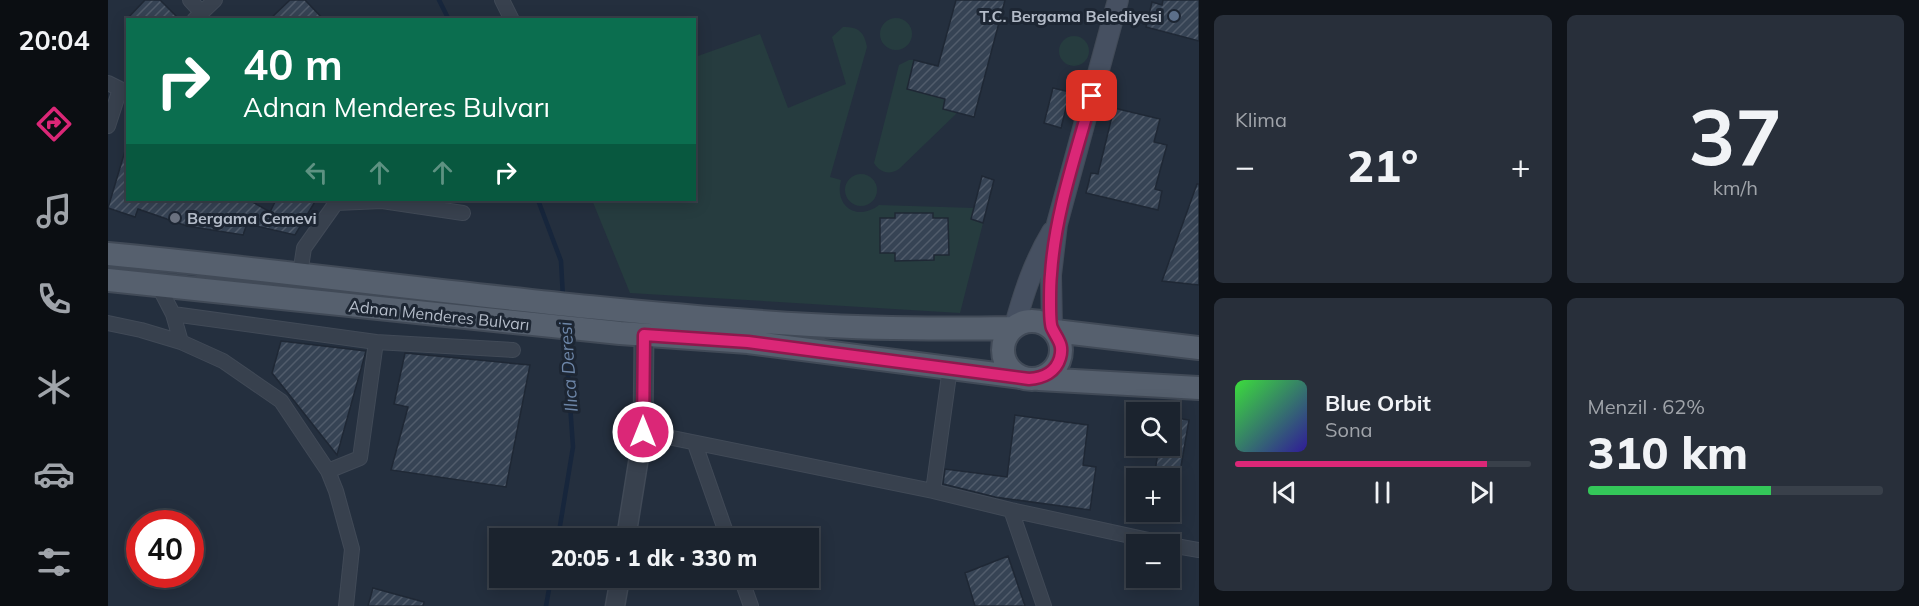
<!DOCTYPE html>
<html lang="tr">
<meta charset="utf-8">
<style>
:root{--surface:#1b232e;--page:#282f3a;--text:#f1f3f6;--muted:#a0a4aa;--line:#39404a;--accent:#db2777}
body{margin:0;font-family:Mulish,sans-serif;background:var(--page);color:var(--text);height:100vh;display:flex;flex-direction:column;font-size:22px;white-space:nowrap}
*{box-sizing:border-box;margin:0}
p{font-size:20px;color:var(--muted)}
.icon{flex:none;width:33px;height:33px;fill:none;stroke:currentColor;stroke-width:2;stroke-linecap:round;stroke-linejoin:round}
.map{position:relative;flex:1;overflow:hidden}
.panel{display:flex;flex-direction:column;gap:15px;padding:15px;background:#0f1319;width:720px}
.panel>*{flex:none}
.banner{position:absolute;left:18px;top:18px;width:570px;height:183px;border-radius:0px;box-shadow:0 3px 15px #0003,0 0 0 2px var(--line);background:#0b6e4f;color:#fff;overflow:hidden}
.buttons{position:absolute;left:1018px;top:402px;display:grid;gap:12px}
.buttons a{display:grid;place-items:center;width:54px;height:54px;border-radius:0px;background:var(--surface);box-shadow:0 3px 15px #0003,0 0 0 2px var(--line);font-size:30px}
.speed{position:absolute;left:18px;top:510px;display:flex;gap:12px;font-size:30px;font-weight:700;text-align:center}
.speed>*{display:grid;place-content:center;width:78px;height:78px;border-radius:50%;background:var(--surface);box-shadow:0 3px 15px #0003,0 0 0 2px var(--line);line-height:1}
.speed .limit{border:9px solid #d22;background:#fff;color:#111}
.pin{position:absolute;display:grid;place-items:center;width:51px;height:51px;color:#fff;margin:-26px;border-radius:12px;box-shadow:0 3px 9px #0006}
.me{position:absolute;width:66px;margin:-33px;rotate:0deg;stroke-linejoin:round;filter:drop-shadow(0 0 4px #0008)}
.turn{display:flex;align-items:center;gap:21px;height:126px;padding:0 18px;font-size:27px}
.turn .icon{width:78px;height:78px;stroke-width:2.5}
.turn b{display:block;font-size:42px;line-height:51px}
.lanes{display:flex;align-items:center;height:57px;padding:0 18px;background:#0003;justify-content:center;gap:30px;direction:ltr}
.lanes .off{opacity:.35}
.big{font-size:45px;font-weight:800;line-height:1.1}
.panel .widget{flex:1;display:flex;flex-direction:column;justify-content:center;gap:9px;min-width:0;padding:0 21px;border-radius:9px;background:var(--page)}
.panel .dial{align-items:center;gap:0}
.dial b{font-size:78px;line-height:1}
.song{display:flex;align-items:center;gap:18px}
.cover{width:72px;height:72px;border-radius:9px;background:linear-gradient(135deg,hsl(120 70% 55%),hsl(250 70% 35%))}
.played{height:6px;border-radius:3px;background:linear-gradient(90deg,var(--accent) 85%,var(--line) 85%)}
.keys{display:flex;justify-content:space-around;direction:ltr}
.heat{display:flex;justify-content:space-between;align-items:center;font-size:33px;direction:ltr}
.charge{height:9px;border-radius:4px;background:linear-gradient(90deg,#34c759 62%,var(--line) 0)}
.panel .tiles{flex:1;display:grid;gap:15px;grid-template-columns:repeat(2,1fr)}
.trip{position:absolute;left:381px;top:528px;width:330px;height:60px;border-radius:0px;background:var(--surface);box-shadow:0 3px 15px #0003,0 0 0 2px var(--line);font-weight:800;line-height:60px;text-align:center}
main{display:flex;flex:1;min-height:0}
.menu{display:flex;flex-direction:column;width:108px;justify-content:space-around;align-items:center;background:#0b0e12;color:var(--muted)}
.menu .icon{width:42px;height:42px}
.menu .current{color:var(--accent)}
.menu b{font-size:27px;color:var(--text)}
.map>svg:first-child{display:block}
</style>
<main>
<nav class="menu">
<b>20:04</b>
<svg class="icon current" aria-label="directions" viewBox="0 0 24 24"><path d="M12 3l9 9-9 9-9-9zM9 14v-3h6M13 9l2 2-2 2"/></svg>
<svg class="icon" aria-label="music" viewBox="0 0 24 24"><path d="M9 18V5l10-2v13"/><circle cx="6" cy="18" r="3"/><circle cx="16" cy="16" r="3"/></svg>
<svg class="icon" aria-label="phone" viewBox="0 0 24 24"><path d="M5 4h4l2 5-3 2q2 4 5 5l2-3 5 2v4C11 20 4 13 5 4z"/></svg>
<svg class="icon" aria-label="climate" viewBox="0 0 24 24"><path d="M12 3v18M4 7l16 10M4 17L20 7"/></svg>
<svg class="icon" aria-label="car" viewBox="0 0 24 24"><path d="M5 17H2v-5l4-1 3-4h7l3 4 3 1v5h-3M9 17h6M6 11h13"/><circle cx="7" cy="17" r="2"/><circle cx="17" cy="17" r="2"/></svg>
<svg class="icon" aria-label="filters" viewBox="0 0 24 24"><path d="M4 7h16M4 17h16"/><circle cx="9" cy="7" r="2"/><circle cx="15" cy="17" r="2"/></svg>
</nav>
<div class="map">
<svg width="1091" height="606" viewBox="0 0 1091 606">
<defs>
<pattern id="building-hatch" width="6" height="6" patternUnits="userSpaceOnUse" patternTransform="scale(1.5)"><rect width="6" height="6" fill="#364354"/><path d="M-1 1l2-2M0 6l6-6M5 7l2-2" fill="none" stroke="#515c6b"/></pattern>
</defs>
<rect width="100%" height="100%" fill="#242f3e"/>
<path fill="#263c3f" d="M772 34a16 16 0 1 1 32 0a16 16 0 1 1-32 0Z
M 735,27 C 751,27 756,32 759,47 L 722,177 L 733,180 C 726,206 749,222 771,205 L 866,208 L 863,219 L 875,223 L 852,313 L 522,293 L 484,200 L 586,200 L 587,57 L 652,34 L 680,108 L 738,84 L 724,37 Z
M951 51a15 15 0 1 1 30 0a15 15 0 1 1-30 0Z
M 801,60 L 806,60 L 799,89 L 837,99 L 849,113 L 791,169 C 782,175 772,173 766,163 L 791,65 Z
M737 190a16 16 0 1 1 32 0a16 16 0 1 1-32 0Z"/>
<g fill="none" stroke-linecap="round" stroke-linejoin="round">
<path stroke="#17263c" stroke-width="4.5" d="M 331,0 L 341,20
M 430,200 L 453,261 L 455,298
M 450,538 L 465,447 L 457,333
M 438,606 L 443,578"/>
</g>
<path fill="url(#building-hatch)" stroke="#1f2835" stroke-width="1.5" d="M 37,0 L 52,0 L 72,20 L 18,20 Z
M 182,0 L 197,0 L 216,20 L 161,20 Z
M 848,0 L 897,0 L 866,117 L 835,109 L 837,99 L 799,89 L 806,60 L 830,66 Z
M 1055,0 L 1091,0 L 1091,41 L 1038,27 L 1044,2 L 1054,5 Z
M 945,88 L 962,92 L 953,128 L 936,123 Z
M 1006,108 L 1052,119 L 1046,142 L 1059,145 L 1047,189 L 1054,191 L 1050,210 L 978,193 L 983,173 L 990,174 Z
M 17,151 L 20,151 L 20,200 L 141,200 L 162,212 L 168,200 L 208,200 L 187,235 L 139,224 L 135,235 L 79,226 L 30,209 L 27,217 L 0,208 Z
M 874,176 L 886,180 L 875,223 L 863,219 Z
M 1089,184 L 1091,184 L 1091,285 L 1054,281 Z
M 787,213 L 825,213 L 825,218 L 840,218 L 841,255 L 826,255 L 826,260 L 787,261 L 787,253 L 772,253 L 772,218 L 787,218 Z
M 173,341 L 258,351 L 229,455 L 164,373 Z
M 297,353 L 422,365 L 398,487 L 283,470 L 300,407 L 286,404 Z
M 907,415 L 980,425 L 975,465 L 988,467 L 982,510 L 887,497 L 835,484 L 837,469 L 899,477 Z
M 1062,417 L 1081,420 L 1071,478 L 1046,478 L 1051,446 L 1062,446 Z
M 900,556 L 917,606 L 867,606 L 857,573 Z
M 265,588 L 316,602 L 315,606 L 260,606 Z"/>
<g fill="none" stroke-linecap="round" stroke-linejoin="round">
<defs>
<path id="minor" d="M 82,0 L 94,13
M 394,0 L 404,20
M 86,20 L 107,0
M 0,83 L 12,89 L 0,126
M 225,200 L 228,203 L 274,201 L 355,213
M 192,274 L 196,248 L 228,203
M 51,287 L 65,314 L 73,342
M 65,314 L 268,342 L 405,350
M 0,323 L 33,330 L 73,342 L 115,361 L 173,401 L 220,471 L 228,491 L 244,549 L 238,606
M 535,432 L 825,491 L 842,368
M 587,444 L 620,538
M 220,471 L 252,458 L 268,342
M 825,491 L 903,510 L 936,606
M 903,510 L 1059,544
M 1062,545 L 1091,550
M 633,578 L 643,606"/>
<path id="tertiary" d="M 518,538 L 535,432 L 536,335
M 507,606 L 512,578"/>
<path id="secondary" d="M 907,325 C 916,292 926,262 944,232
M 944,328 L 943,275 L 949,224 L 1010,0"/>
<path id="primary" d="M 0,254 C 234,276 468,312 703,325 C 769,329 837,329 903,328
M 0,280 L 512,333 L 640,342 L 912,377
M895 350a29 29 0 1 1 58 0a29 29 0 1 1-58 0Z
M 947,331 L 1091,348
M 931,379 L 1091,388"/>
</defs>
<use href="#minor" stroke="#414a57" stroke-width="16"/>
<use href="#tertiary" stroke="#414a57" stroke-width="21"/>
<use href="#secondary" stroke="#414a57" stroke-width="22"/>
<use href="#primary" stroke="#414a57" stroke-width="26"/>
<use href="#minor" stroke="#38414e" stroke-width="14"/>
<use href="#tertiary" stroke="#38414e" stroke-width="18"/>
<use href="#secondary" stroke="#465061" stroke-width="20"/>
<use href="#primary" stroke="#56606e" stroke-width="22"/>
</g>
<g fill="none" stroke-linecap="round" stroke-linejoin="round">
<defs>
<path id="route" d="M 535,432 L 536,335 L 640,342 L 921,379 C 935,378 948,372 952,358 C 956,344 949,339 944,328 C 941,322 942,283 943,274 C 947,213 968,154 984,96"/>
</defs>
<use href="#route" stroke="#8e194d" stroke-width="15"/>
<use href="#route" stroke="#db2777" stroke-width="10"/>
</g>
<circle fill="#5c6f8a" stroke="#1d2633" stroke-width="2" cx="1066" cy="16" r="6"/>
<circle fill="#6b7280" stroke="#1d2633" stroke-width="2" cx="67" cy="218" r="6"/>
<g text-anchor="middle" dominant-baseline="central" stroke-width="6" stroke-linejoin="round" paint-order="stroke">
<g font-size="16" font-weight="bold" fill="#b4bcc9" stroke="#1d2633" text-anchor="end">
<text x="1054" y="16">T.C. Bergama Belediyesi</text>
<text x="79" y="218" text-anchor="start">Bergama Cemevi</text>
</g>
<g font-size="16" fill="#b4bcc9" stroke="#1d2633">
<text transform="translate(331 315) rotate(6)">Adnan Menderes Bulvarı</text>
</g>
<g font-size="18" font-style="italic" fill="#6d86a8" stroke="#1d2633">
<text transform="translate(460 367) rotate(-94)">Ilıca Deresi</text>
</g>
</g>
</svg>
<div class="buttons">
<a><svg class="icon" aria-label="search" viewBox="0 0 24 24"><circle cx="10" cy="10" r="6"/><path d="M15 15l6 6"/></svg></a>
<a>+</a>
<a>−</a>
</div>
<div class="speed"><div class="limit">40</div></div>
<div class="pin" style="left:984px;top:96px;background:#d93025"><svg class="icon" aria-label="arrive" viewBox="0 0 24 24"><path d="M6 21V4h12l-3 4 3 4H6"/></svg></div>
<svg class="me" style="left:535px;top:432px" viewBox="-20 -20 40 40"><circle r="17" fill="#db2777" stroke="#fff" stroke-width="3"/><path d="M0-11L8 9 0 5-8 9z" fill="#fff"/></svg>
<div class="trip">20:05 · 1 dk · 330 m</div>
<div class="banner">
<div class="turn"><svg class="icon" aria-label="right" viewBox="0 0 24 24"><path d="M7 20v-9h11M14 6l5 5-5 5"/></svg><div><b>40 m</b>Adnan Menderes Bulvarı</div></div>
<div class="lanes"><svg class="icon off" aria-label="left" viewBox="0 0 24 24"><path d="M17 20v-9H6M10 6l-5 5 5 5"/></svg><svg class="icon off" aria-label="ahead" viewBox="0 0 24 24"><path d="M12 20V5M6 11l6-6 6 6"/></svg><svg class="icon off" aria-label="ahead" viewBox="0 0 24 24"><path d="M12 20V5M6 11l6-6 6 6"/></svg><svg class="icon" aria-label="right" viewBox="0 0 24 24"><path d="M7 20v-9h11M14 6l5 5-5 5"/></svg></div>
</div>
</div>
<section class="panel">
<div class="tiles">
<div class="widget"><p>Klima</p>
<div class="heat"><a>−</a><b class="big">21°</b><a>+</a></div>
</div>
<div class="widget dial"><b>37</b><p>km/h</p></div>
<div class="widget">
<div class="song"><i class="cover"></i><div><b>Blue Orbit</b><p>Sona</p></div></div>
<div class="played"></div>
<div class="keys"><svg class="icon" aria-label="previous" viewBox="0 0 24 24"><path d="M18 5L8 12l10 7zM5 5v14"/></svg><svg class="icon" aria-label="pause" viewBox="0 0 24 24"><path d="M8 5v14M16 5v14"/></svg><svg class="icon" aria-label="next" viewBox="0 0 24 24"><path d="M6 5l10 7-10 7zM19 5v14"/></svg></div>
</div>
<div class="widget"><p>Menzil · 62%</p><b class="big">310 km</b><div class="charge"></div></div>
</div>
</section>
</main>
